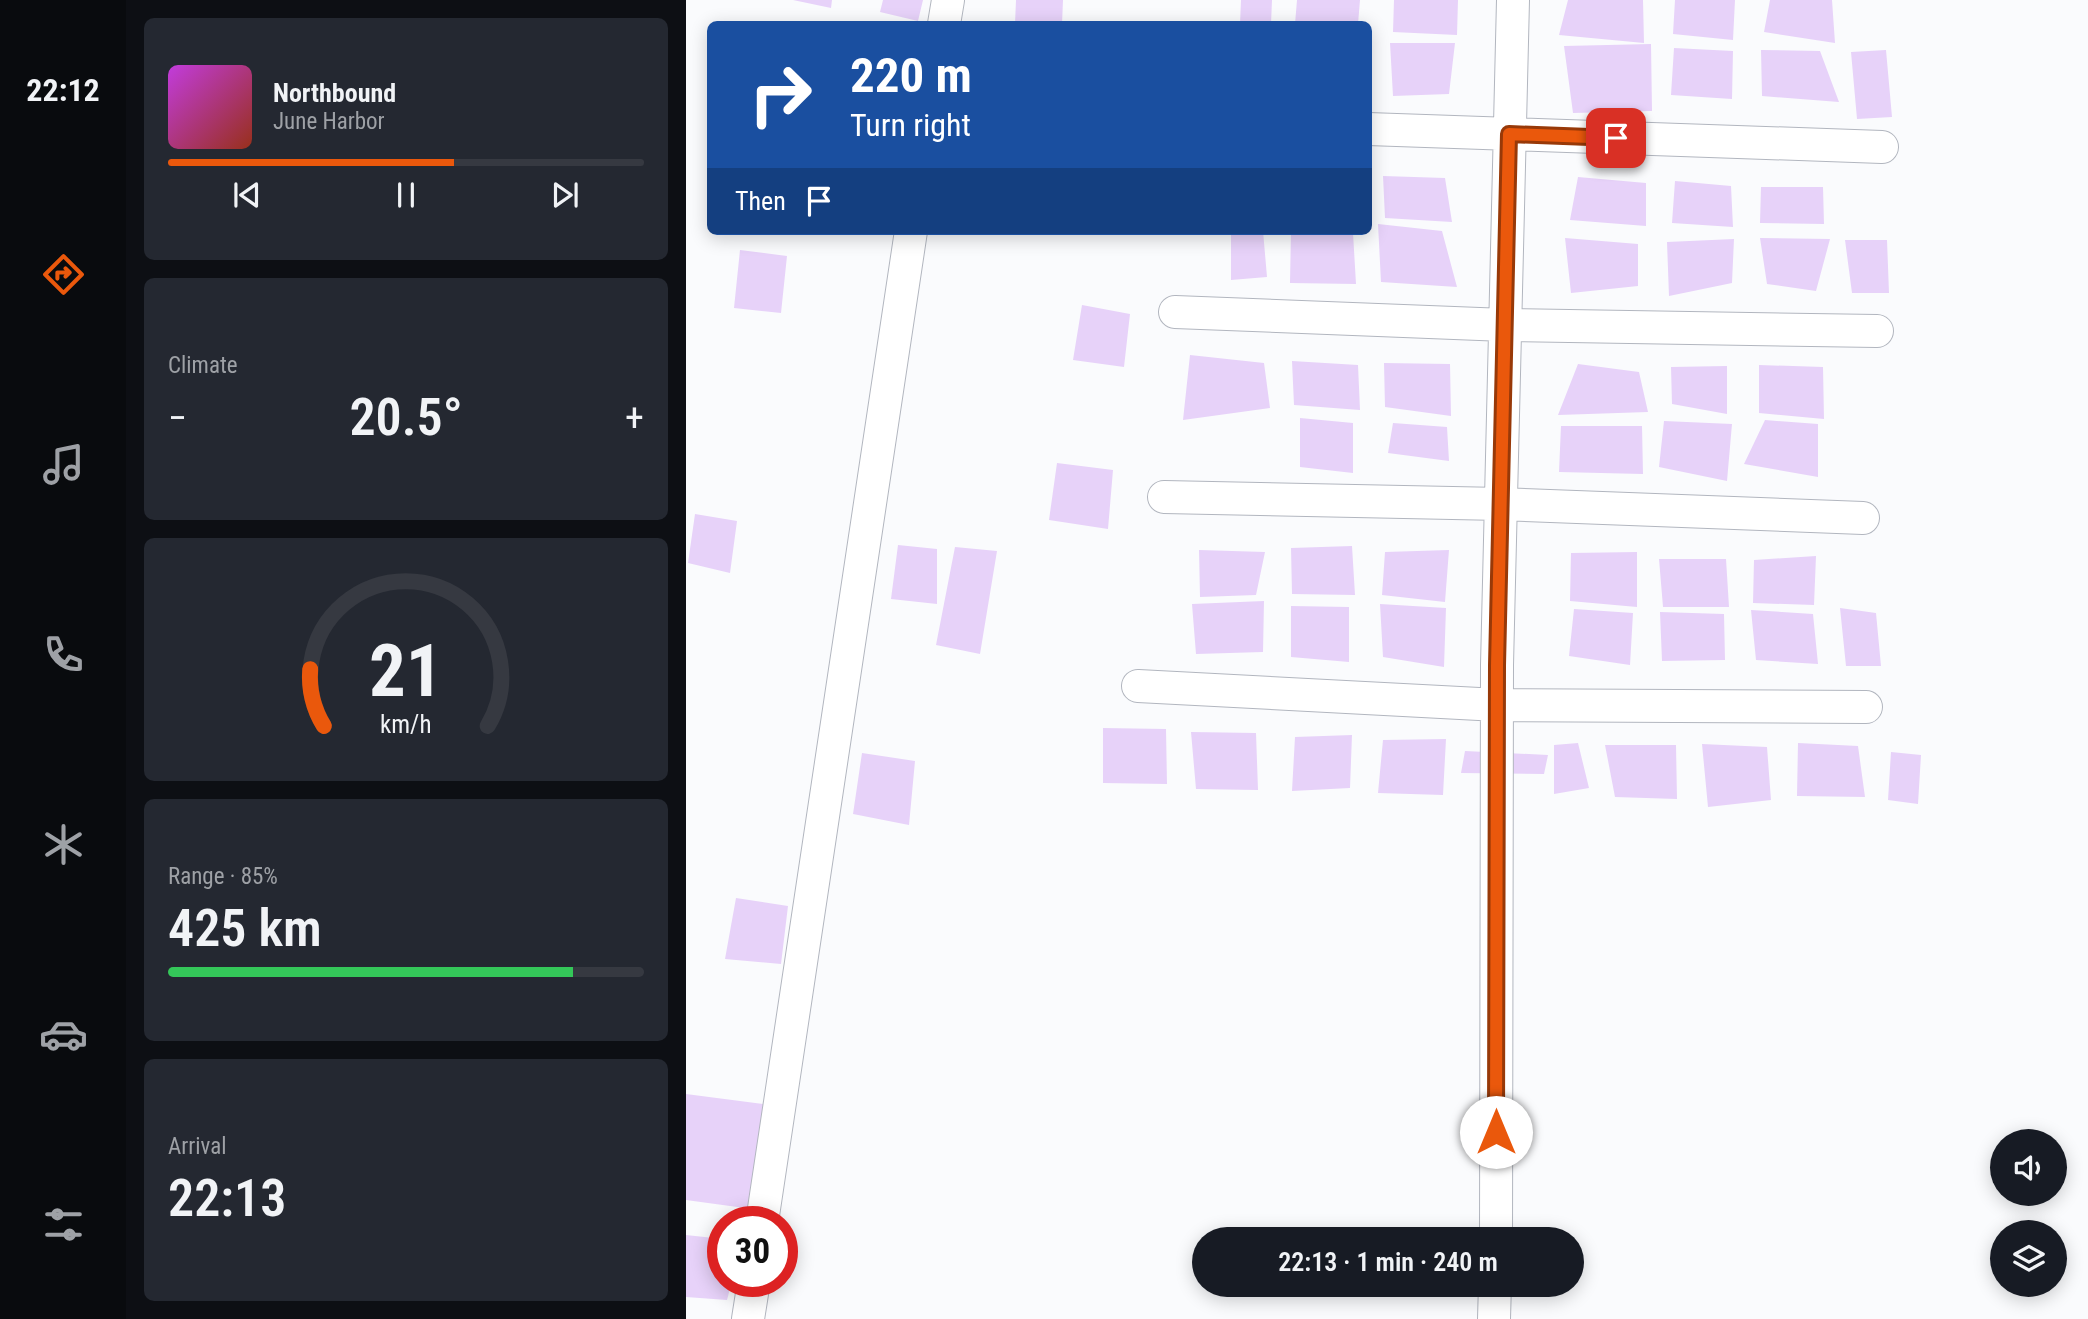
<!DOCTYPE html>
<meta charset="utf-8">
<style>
:root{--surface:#171b24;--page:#242831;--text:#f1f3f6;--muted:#9ea1a6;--line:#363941;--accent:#ea580c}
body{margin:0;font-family:"Roboto Condensed",sans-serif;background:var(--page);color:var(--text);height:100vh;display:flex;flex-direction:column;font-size:26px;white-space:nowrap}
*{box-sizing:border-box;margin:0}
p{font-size:23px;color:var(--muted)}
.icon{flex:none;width:38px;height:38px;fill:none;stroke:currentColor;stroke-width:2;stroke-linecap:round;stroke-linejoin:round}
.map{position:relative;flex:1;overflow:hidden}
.side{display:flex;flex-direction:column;gap:18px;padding:18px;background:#0d0f14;width:560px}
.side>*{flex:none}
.hud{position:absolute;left:21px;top:21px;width:665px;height:214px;border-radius:10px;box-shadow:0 4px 18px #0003;background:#1a4fa0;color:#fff;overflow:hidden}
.tools{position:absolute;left:1304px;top:1129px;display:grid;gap:14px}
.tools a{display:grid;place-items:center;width:77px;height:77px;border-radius:50%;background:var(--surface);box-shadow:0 4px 18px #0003;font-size:35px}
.speed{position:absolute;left:21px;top:1206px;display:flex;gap:14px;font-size:35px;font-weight:700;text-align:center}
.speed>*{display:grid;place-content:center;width:91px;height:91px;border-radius:50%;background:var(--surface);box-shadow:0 4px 18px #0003;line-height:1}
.speed .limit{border:10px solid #d22;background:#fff;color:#111}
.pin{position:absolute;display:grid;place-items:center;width:60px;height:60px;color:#fff;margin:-30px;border-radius:14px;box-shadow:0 4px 10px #0006}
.me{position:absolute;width:77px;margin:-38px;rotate:0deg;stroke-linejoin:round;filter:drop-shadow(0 0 5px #0008)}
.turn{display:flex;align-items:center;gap:24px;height:147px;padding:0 28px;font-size:32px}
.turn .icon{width:91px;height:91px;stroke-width:2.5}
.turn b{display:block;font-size:49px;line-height:60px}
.then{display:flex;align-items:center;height:66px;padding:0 28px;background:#0003;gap:14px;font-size:26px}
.big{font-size:52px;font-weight:600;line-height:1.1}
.side .card{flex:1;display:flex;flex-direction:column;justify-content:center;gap:10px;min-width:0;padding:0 24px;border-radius:10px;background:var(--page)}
.side .dial{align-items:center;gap:0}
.dial svg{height:182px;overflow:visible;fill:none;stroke:var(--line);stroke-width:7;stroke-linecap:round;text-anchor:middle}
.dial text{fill:var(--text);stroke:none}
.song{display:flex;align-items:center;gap:21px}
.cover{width:84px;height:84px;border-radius:10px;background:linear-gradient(135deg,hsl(290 70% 55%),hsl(10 70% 35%))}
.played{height:7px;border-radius:4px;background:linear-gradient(90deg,var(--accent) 60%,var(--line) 60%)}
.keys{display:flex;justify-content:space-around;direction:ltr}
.heat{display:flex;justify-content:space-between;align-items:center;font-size:38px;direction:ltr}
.charge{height:10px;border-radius:5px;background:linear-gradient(90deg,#34c759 85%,var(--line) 0)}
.trip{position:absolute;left:506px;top:1227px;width:392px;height:70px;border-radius:35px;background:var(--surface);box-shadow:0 4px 18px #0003;font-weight:600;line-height:70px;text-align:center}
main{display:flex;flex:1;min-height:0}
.menu{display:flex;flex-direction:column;width:126px;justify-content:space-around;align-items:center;background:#090b0e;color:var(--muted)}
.menu .icon{width:49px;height:49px}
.menu .current{color:var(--accent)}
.menu b{font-size:32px;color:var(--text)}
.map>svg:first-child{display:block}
</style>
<main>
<nav class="menu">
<b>22:12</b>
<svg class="icon current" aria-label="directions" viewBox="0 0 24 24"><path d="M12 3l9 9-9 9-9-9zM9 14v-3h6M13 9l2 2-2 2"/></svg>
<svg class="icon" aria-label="music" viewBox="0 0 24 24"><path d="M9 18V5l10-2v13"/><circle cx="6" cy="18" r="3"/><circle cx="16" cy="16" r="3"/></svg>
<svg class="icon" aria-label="phone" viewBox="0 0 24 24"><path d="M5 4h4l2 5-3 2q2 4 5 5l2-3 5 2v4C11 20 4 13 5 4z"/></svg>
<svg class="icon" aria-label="climate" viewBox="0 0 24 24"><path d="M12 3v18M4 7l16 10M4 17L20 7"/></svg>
<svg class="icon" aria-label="car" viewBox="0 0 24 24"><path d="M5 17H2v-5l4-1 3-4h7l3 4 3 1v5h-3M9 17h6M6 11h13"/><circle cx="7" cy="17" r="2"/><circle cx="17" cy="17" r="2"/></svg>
<svg class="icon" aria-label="filters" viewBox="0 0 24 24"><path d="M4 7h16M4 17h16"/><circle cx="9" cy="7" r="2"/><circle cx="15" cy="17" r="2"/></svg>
</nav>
<section class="side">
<div class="card">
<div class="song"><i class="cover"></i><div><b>Northbound</b><p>June Harbor</p></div></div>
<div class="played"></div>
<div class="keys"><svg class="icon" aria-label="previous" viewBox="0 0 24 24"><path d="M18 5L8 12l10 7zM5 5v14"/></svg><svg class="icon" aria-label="pause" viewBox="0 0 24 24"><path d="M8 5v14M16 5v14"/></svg><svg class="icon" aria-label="next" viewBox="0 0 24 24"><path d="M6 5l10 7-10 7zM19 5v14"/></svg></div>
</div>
<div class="card"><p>Climate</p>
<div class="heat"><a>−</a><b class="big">20.5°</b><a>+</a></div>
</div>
<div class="card dial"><svg viewBox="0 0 100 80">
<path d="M14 69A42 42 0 1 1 86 69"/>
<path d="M14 69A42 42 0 0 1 8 44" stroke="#ea580c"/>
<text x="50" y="56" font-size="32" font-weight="700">21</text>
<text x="50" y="72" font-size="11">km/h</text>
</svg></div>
<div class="card"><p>Range · 85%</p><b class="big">425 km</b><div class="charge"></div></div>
<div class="card"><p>Arrival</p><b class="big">22:13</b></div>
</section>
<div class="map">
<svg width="1402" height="1319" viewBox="0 0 1402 1319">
<rect width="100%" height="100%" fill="#fafbfd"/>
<path fill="#e7d2f9" d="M 107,0 L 146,0 L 145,8 Z
M 197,0 L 237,0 L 232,21 L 194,12 Z
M 330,0 L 377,0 L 376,24 L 329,24 Z
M 555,0 L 586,0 L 585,24 L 554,24 Z
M 611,0 L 674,0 L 672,24 L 609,24 Z
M 708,0 L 772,0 L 771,35 L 707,32 Z
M 882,0 L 957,0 L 958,43 L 873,35 Z
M 989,0 L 1049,0 L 1047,40 L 987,34 Z
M 1084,0 L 1146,0 L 1149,43 L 1078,32 Z
M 704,43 L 769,43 L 763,94 L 707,96 Z
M 965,44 L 966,111 L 887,113 L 878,46 Z
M 988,48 L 1047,51 L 1046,99 L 985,95 Z
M 1075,50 L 1134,51 L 1153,102 L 1076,96 Z
M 1200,50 L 1206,117 L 1171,119 L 1165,52 Z
M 697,176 L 759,178 L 766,222 L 699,218 Z
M 892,177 L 960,183 L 960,226 L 884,220 Z
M 989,181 L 1045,186 L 1047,227 L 986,223 Z
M 1075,187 L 1137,187 L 1138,224 L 1074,223 Z
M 692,224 L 756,231 L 771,287 L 695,282 Z
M 545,231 L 577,231 L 581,277 L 545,280 Z
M 605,231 L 667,233 L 670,284 L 604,283 Z
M 879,238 L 952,244 L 952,286 L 885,293 Z
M 1074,238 L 1144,239 L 1130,291 L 1081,284 Z
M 1048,239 L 1046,283 L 983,296 L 981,242 Z
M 1159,240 L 1201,240 L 1203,293 L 1166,293 Z
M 54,250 L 101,256 L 95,313 L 48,308 Z
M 396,305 L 444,314 L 438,367 L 387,360 Z
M 504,355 L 578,363 L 584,408 L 497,420 Z
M 606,361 L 672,365 L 674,410 L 608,405 Z
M 698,363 L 764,364 L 765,416 L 699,407 Z
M 892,364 L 953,372 L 962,412 L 872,415 Z
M 1073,365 L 1137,367 L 1138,419 L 1073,413 Z
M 1041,366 L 1041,414 L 986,404 L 985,367 Z
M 614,418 L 667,423 L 667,473 L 614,467 Z
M 1079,420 L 1132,424 L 1132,477 L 1058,464 Z
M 978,421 L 1046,424 L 1041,481 L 973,467 Z
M 707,423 L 761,427 L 763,461 L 702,453 Z
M 875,426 L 956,426 L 957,474 L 873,472 Z
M 371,463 L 427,470 L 422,529 L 363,520 Z
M 9,514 L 51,521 L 44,573 L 2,563 Z
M 212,545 L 251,549 L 251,604 L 205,599 Z
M 666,546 L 669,595 L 606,594 L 605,548 Z
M 269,547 L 311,551 L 294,654 L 250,645 Z
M 513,550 L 579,552 L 570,595 L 514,597 Z
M 763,550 L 759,602 L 696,595 L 699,552 Z
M 951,552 L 951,607 L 884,601 L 885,553 Z
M 1130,556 L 1128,605 L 1067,603 L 1068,560 Z
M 973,559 L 1040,559 L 1043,607 L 977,607 Z
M 578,601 L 577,652 L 510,654 L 506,604 Z
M 694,604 L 760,608 L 758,667 L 697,657 Z
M 605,606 L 663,607 L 663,662 L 605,657 Z
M 1154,608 L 1190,613 L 1195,666 L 1160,666 Z
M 888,609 L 947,613 L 944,665 L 883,656 Z
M 1065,610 L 1127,614 L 1132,664 L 1070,660 Z
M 974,612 L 1038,614 L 1039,660 L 976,661 Z
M 417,728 L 480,729 L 481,784 L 417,783 Z
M 505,732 L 570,733 L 572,790 L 510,789 Z
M 666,735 L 664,788 L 606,791 L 609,737 Z
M 760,739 L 757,795 L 692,793 L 697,740 Z
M 892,743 L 903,788 L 868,794 L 868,745 Z
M 1112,743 L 1172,746 L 1179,797 L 1111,796 Z
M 1016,744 L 1081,747 L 1085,800 L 1022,807 Z
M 919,745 L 990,745 L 991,799 L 929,797 Z
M 779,751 L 862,755 L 858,774 L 775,773 Z
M 1205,752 L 1235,755 L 1232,804 L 1202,800 Z
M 176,753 L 229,761 L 223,825 L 167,814 Z
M 50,898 L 102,906 L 95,964 L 39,959 Z
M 0,1094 L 77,1104 L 66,1209 L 0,1200 Z
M 0,1235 L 37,1239 L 37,1281 L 46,1281 L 41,1300 L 0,1297 Z"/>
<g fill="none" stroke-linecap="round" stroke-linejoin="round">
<defs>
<path id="street" d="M 258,24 L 262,0
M 682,129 L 1196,147
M 489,312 L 819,325 L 1191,331
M 478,497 L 815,504 L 1177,518
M 452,686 L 812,705 L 1180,707
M 76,1222 L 225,231
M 810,1239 L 811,665 L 827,0
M 62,1319 L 68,1281
M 808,1319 L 809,1284"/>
</defs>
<use href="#street" stroke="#b2b6bf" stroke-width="34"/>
<use href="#street" stroke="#fff" stroke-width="32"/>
</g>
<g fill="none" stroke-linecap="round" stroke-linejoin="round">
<defs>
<path id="route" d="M 810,1132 L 811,665 L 823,134 L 930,138"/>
</defs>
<use href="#route" stroke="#983908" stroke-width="18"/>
<use href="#route" stroke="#ea580c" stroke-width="12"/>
</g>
</svg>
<div class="tools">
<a><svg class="icon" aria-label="sound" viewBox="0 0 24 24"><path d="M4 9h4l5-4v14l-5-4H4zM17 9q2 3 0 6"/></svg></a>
<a><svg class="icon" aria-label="layers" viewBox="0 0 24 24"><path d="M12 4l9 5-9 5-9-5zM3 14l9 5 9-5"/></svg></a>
</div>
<div class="speed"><div class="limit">30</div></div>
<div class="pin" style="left:930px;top:138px;background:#d93025"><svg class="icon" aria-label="arrive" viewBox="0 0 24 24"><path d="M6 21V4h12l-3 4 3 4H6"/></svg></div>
<svg class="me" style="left:810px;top:1132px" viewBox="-20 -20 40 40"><circle r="19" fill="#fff"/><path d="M0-13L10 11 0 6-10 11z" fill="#ea580c"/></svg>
<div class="trip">22:13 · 1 min · 240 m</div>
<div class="hud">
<div class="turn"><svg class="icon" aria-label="right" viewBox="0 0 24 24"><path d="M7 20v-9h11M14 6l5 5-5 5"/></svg><div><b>220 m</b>Turn right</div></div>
<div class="then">Then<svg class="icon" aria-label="arrive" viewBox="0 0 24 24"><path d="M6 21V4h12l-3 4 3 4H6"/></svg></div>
</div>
</div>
</main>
